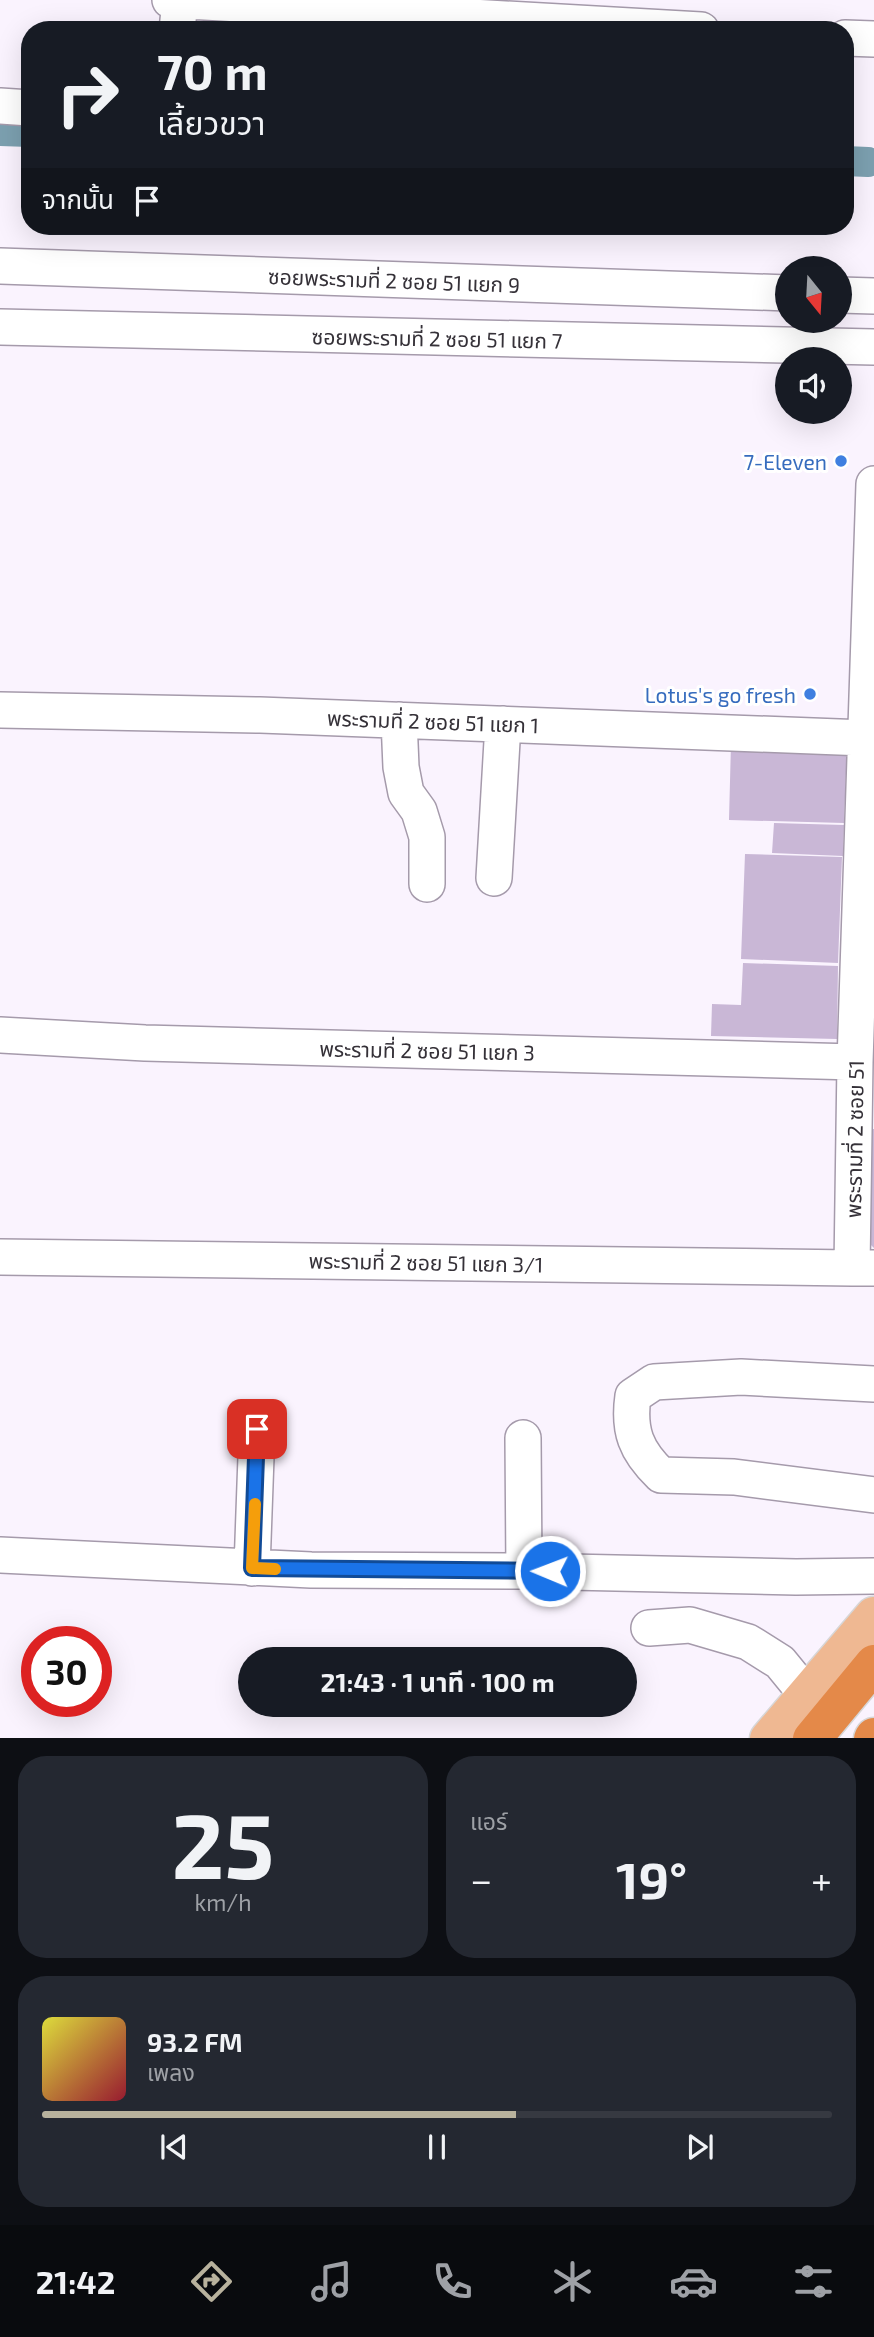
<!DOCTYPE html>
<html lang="th">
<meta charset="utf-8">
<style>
:root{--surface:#171b24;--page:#242831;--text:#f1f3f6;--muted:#9ea1a6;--line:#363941;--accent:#b8b29d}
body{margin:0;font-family:"Exo 2","Noto Sans Thai",sans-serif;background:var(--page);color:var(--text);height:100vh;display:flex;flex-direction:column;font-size:26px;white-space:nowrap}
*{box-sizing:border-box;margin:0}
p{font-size:23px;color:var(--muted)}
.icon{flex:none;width:38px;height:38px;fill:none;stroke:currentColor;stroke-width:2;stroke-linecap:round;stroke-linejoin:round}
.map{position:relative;height:1738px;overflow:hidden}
.drawer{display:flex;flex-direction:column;gap:18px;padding:18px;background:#0d0f14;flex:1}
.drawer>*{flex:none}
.banner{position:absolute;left:21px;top:21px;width:833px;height:214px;border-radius:28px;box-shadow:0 7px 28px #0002;background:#171b24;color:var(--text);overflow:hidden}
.needle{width:46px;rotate:162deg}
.controls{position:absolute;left:775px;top:256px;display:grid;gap:14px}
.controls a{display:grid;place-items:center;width:77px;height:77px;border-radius:50%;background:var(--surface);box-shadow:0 7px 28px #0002;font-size:35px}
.speed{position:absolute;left:21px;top:1626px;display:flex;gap:14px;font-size:35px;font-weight:700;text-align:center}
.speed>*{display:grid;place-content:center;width:91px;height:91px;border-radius:50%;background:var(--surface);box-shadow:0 7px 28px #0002;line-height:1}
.speed .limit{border:10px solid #d22;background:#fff;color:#111}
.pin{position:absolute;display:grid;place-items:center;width:60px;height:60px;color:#fff;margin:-30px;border-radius:14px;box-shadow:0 4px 10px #0006}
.me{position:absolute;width:77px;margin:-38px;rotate:271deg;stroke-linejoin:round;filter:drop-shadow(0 0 5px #0008)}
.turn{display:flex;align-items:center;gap:24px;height:147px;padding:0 21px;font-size:32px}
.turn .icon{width:91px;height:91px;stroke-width:2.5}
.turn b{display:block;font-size:49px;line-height:60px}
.then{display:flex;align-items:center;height:66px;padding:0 21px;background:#0003;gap:14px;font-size:26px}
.big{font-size:52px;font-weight:700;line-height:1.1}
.drawer .widget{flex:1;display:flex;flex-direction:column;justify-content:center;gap:10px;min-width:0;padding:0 24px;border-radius:28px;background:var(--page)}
.drawer .dial{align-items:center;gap:0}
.dial b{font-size:91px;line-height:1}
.song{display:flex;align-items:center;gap:21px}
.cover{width:84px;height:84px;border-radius:10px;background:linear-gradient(135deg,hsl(60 70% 55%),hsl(350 70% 35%))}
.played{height:7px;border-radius:4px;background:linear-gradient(90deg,var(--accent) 60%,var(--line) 60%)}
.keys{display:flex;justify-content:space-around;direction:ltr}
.heat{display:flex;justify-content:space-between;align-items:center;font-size:38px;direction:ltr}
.drawer .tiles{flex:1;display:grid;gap:18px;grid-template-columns:1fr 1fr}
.widget:last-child{grid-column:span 2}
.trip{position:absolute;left:238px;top:1647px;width:399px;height:70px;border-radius:35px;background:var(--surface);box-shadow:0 7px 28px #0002;font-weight:700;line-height:70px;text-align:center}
.menu{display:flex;height:112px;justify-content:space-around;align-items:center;background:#090b0e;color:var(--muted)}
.menu .icon{width:49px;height:49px}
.menu .active{color:var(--accent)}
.menu b{font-size:32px;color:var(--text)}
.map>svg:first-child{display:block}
</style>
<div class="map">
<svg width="874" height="1739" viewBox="0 0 874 1739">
<rect width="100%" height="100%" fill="#faf3fe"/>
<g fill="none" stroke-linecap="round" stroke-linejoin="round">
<path stroke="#7ca0b0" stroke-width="30" d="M 0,131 L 30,132
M 845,161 L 868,162"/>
</g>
<path fill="#c9b7d6" d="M 731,743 L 847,746 L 844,823 L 729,820 Z
M 774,823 L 844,825 L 843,856 L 772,853 Z
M 745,854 L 842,857 L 838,963 L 741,959 Z
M 743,963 L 838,966 L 837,1039 L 711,1036 L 712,1004 L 741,1005 Z
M 867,1129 L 874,1129 L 874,1248 L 867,1241 Z"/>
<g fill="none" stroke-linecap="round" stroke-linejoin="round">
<defs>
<path id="minor" d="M 170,0 L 701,30
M 177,30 L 180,1
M 845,38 L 874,39
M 0,106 L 30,108
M 0,266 L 788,293
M 840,295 L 874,296
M 0,327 L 874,347
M 874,484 L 855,1062 L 852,1268 L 874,1268
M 0,710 L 260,715 L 865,738
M 399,720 L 401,767 L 406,793 L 419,811 L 427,837 L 427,884
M 494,878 L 503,724
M 0,1035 L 145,1043 L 855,1062
M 0,1257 L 852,1268
M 874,1384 L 741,1377 L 654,1382 L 633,1396 C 628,1431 636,1451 661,1475 L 734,1477 L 874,1495
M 523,1438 L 524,1571
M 0,1555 L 311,1570 L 524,1571 L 796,1577 L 874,1576
M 252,1568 L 257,1429
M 649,1628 L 690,1625 L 748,1642 L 780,1662 L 807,1695"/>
<path id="major" d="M 769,1739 L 874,1616"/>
<path id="highway" d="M 812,1739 L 874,1664
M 873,1739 L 874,1737"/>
</defs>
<use href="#minor" stroke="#a59aab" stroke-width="38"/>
<use href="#major" stroke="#d7d6d7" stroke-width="41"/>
<use href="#highway" stroke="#d7d6d7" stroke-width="41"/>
<use href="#minor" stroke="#fff" stroke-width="35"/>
<use href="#major" stroke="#efb892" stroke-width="38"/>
<use href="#highway" stroke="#e48949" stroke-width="38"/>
</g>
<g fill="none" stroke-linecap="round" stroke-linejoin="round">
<defs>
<path id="route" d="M 257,1429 L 252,1568 L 550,1571"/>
</defs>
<use href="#route" stroke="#114b97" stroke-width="18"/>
<use href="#route" stroke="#1a73e8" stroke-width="12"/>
<path stroke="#f59e0b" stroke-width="12" d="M 255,1504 L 252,1568 L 275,1569"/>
</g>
<g fill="#3f7fe0" stroke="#fff" stroke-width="2.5">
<circle cx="841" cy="461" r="7"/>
<circle cx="810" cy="694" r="7"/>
</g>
<g text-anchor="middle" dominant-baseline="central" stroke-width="6" stroke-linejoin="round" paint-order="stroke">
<g font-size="21" fill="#353138" stroke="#fff">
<text transform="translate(394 280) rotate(2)">ซอยพระรามที่ 2 ซอย 51 แยก 9</text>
<text transform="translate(437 338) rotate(1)">ซอยพระรามที่ 2 ซอย 51 แยก 7</text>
<text transform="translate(433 721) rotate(2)">พระรามที่ 2 ซอย 51 แยก 1</text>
<text transform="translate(427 1050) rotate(1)">พระรามที่ 2 ซอย 51 แยก 3</text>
<text transform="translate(854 1139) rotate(-89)">พระรามที่ 2 ซอย 51</text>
<text transform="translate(426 1262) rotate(1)">พระรามที่ 2 ซอย 51 แยก 3/1</text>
</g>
<g font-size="21" fill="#366cbe" stroke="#fff" text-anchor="end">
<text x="827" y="461">7-Eleven</text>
<text x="796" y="694">Lotus's go fresh</text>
</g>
</g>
</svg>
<div class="controls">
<a><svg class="needle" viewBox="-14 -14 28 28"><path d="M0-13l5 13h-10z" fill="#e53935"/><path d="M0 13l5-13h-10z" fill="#9ea1a6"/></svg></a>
<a><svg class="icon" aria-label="sound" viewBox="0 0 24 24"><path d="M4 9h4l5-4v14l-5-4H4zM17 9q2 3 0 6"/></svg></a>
</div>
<div class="speed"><div class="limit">30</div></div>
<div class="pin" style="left:257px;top:1429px;background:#d93025"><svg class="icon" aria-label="arrive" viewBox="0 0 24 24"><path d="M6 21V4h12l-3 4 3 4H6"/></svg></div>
<svg class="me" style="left:550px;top:1571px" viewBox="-20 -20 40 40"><circle r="17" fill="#1a73e8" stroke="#fff" stroke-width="3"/><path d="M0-11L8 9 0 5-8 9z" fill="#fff"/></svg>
<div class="trip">21:43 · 1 นาที · 100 m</div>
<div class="banner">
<div class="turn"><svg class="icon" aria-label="right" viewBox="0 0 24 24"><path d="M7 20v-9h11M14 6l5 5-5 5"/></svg><div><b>70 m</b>เลี้ยวขวา</div></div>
<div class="then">จากนั้น<svg class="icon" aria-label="arrive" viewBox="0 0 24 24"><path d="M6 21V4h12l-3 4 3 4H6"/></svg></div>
</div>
</div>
<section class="drawer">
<div class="tiles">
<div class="widget dial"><b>25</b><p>km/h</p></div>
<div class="widget"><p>แอร์</p>
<div class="heat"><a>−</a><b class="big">19°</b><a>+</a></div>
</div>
<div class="widget">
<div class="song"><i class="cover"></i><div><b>93.2 FM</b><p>เพลง</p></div></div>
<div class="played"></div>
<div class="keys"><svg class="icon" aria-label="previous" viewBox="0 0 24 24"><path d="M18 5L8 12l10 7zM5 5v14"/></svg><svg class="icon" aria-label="pause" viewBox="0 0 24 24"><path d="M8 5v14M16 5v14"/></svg><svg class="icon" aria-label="next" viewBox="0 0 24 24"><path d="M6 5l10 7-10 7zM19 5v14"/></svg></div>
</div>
</div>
</section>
<nav class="menu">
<b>21:42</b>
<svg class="icon active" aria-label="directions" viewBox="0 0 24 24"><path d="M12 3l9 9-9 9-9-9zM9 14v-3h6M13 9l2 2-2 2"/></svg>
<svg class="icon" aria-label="music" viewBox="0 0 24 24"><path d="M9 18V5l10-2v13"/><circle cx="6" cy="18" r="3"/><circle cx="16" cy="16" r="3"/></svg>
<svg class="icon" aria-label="phone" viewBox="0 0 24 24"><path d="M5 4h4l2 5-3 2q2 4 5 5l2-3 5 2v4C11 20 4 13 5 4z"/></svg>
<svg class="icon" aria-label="climate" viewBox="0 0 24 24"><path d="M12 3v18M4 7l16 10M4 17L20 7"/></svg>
<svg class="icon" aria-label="car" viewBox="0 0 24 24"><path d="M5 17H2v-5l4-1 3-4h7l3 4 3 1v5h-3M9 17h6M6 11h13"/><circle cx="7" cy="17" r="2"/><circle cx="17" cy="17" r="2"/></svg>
<svg class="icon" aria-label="filters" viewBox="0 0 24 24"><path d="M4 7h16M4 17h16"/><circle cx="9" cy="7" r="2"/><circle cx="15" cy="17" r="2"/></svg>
</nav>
